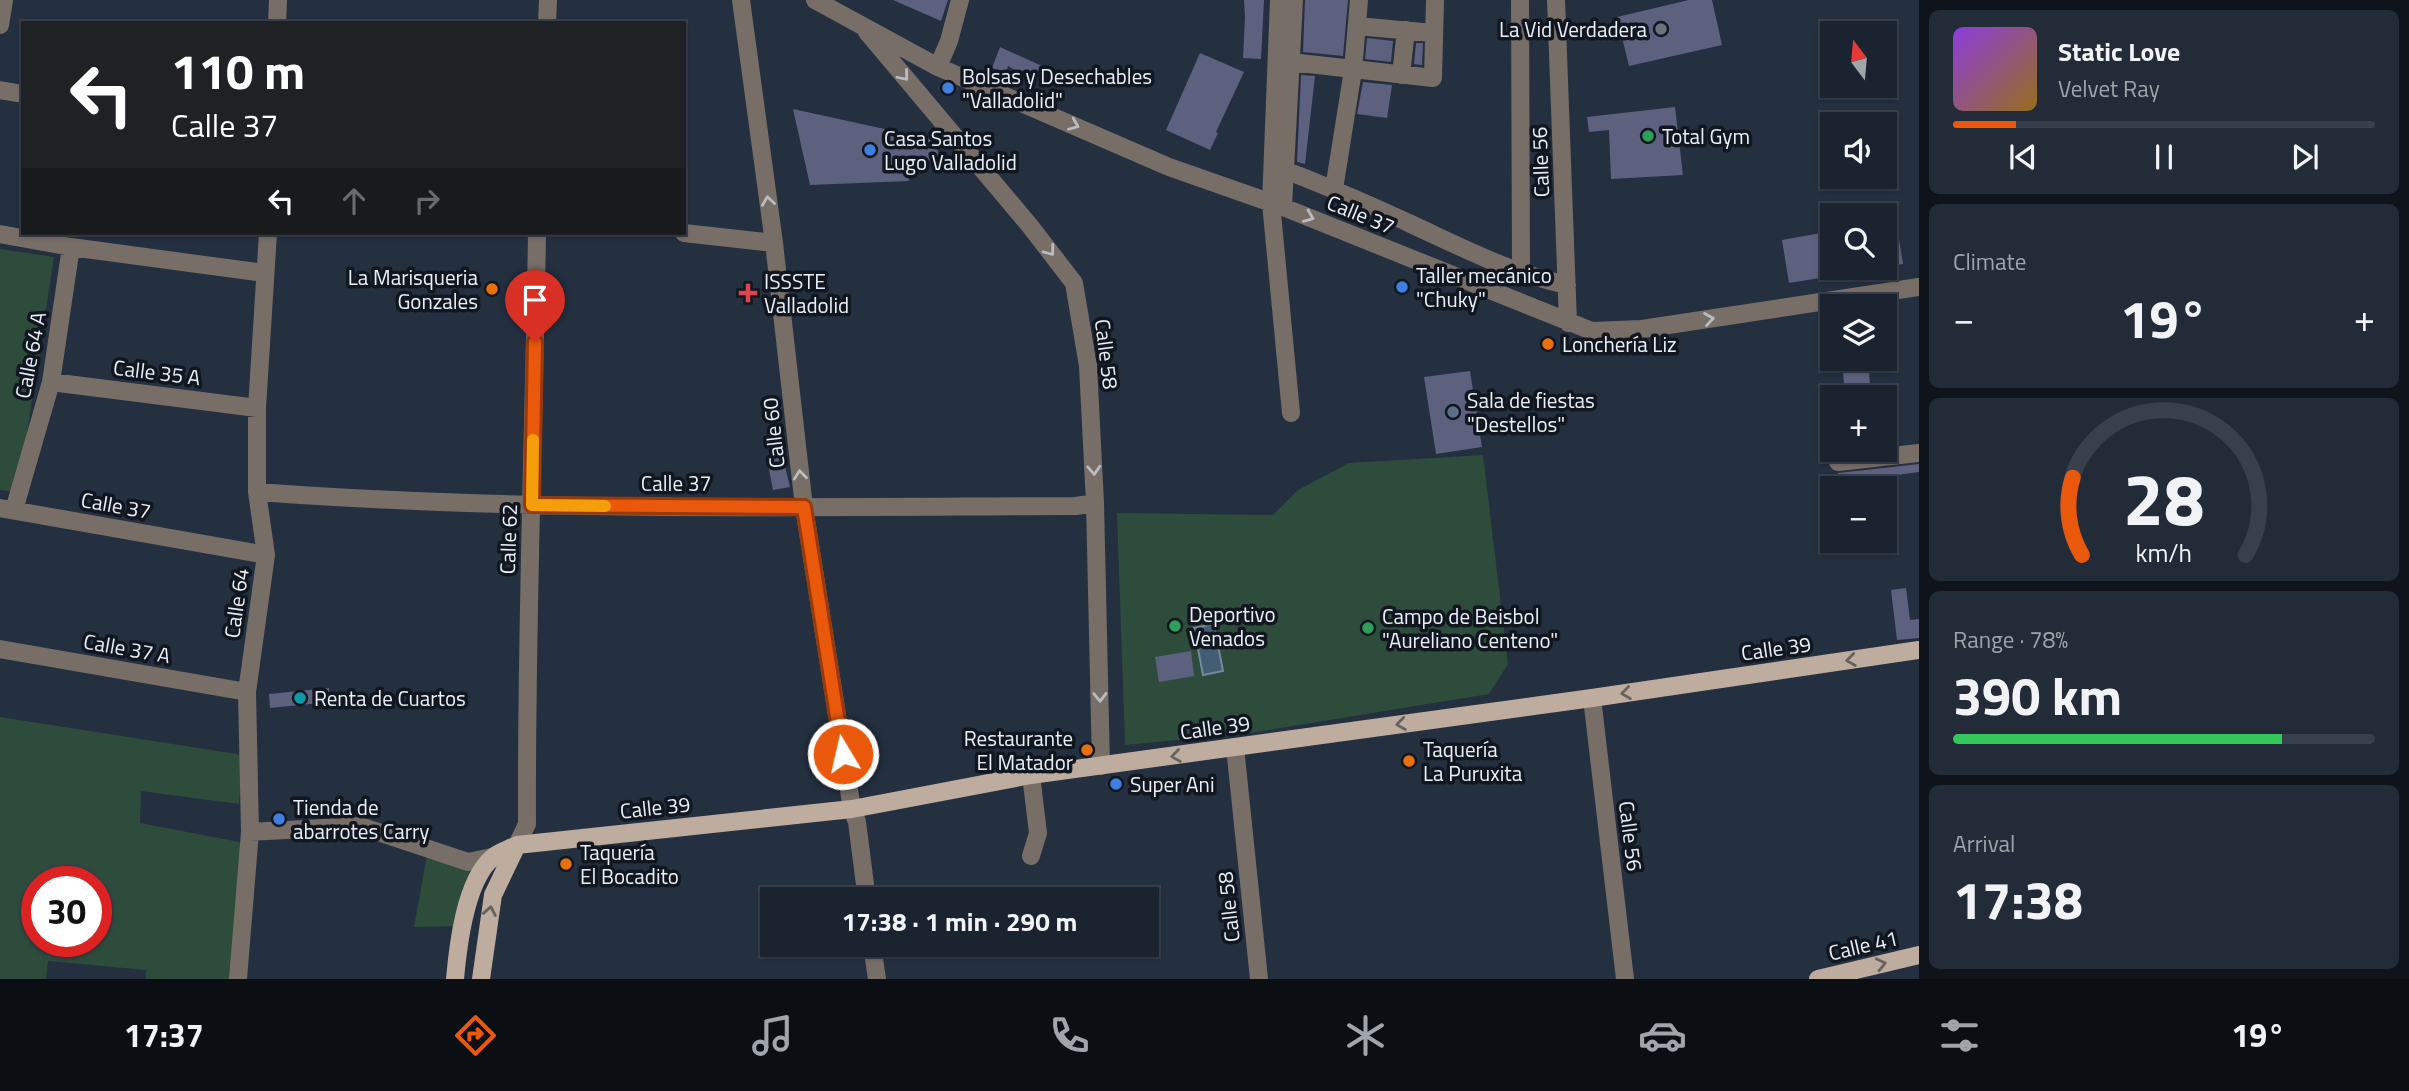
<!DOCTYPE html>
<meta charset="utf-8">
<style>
:root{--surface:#1b2330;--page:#242b38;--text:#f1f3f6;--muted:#a0a4ab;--line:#39404c;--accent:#ea580c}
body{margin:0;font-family:"Titillium Web",sans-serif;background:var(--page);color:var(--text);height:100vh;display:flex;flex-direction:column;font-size:26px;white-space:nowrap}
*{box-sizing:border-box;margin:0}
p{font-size:23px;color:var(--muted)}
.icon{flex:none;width:38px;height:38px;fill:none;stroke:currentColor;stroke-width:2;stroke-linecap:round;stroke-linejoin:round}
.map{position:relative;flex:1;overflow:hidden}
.sheet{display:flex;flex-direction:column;gap:10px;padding:10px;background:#0f131a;width:490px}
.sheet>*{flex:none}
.banner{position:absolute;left:21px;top:21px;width:665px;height:214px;border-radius:0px;box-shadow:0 2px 5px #0004,0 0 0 2px var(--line);background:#202124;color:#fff;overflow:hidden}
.needle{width:46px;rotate:344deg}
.buttons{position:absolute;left:1820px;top:21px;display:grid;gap:14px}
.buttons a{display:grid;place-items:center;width:77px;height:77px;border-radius:0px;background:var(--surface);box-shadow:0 2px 5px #0004,0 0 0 2px var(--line);font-size:35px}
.speed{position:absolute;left:21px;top:866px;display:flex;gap:14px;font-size:35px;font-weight:700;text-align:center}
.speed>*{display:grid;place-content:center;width:91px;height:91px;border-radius:50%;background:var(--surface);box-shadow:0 2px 5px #0004,0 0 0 2px var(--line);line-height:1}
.speed .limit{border:10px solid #d22;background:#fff;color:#111}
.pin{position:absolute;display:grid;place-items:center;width:60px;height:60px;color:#fff;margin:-72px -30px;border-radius:50% 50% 50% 0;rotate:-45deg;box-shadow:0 0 7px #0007}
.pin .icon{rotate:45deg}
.me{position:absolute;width:77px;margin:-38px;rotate:351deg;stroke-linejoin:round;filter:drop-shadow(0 0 5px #0008)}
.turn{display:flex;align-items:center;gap:24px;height:147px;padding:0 35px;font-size:32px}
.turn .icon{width:91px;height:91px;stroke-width:2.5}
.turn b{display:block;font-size:49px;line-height:60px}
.lanes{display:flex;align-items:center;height:66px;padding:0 35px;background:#0003;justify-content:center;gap:35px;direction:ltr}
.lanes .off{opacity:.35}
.big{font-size:52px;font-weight:700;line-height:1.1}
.sheet .widget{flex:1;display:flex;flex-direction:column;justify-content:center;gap:10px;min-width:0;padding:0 24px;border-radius:10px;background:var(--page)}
.sheet .dial{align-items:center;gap:0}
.dial svg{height:182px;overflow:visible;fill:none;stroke:var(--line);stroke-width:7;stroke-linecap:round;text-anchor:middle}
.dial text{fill:var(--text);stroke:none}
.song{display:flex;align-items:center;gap:21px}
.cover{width:84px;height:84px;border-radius:10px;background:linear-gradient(135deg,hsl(270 70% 55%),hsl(40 70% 35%))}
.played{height:7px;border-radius:4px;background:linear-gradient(90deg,var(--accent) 15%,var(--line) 15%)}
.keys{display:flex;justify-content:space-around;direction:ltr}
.heat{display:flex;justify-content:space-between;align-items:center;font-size:38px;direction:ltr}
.charge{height:10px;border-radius:5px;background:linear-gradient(90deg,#34c759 78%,var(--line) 0)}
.trip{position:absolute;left:760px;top:887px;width:399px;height:70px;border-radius:0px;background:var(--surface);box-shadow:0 2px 5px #0004,0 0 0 2px var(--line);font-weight:700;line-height:70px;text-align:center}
.tab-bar{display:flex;height:112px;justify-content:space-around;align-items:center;background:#0b0e13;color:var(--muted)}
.tab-bar .icon{width:49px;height:49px}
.tab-bar .on{color:var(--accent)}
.tab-bar b{font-size:32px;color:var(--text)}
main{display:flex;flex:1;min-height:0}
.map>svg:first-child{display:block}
</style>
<main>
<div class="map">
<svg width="1919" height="979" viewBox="0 0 1919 979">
<rect width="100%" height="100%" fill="#242f40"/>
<path fill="#2e4c3b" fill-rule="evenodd" d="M 0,249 L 54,257 L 18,492 L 0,490 Z
M 1483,455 L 1508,664 L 1489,694 L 1250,733 L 1125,745 L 1117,513 L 1273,515 L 1298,490 L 1349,463 Z
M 0,717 L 243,755 L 239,804 L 141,791 L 140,823 L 250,844 L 241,979 L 146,979 L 146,970 L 48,961 L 46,979 L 0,979 ZM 37,882 L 96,882 L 96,942 L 37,942 Z
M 428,849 L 468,862 L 477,876 L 460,926 L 414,927 Z"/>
<path fill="#425d74" stroke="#74899c" stroke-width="2" d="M 1214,624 L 1223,671 L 1203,675 L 1194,628 Z"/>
<path fill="#5e607f" d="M 893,0 L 948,0 L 941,21 Z
M 1244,0 L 1264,0 L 1261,59 L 1243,58 L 1245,17 Z
M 1305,0 L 1348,0 L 1343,56 L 1303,52 Z
M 1689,0 L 1712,0 L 1722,45 L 1629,66 L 1617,17 Z
M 1367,38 L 1393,41 L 1391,62 L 1365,59 Z
M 1416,43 L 1423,43 L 1422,65 L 1414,64 Z
M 1000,47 L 1042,66 L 1033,81 L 1008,66 L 1006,73 L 992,68 Z
M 1200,53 L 1244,72 L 1216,132 L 1218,133 L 1210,150 L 1166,130 Z
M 1301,75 L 1315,76 L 1305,164 L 1297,162 Z
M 1363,82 L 1392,85 L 1387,118 L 1357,114 Z
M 1675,107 L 1683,175 L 1611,179 L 1609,130 L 1589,132 L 1587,117 Z
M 793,109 L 935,140 L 940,160 L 907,162 L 909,181 L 810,185 Z
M 1896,221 L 1903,264 L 1885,267 L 1885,223 Z
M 1832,231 L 1832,276 L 1789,283 L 1782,240 Z
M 1842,359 L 1868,359 L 1871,397 L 1845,397 Z
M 1470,371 L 1482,447 L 1436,454 L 1424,377 Z
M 783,458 L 790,487 L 773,490 L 767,459 Z
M 1919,464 L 1919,472 L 1839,483 L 1838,473 Z
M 1906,588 L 1910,620 L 1919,619 L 1919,638 L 1897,640 L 1891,590 Z
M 1191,651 L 1194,676 L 1159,682 L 1155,657 Z
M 329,688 L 330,702 L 270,708 L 269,694 Z"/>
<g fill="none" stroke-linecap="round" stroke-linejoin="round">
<path stroke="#776e67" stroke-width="18" d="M 741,0 L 774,243 L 804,507 L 852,809 L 857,822 L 867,900
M 815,0 L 938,67 L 1169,167 L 1283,207 L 1592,331 L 1642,329 L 1919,287
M 1279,0 L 1271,203 L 1291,413
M 1520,0 L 1521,271
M 1556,0 L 1568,323
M 277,23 L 278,0
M 547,23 L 548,0
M 0,25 L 4,0
M 1357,26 L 1433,33
M 867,32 L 1030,226 L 1074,283 L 1088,366 L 1095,503 L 1101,766
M 1291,62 L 1433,78 L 1435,0
M 938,67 L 949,41 L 960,0
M 1401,75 L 1406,30
M 0,90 L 23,94
M 1285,170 C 1328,187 1371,205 1413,225 C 1463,248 1513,274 1567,285
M 1334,189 L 1353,70 L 1359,0
M 1283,207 L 1294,0
M 684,233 L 774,243
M 0,234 L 71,247 L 264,273
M 51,382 L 257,408
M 1838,462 L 1919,453
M 257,492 C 529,512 803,507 1076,506 L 1095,503
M 0,508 L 266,555
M 14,510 L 51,382 L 71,247
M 0,649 L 247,692
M 1592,698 L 1625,979
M 1235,747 L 1259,979
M 250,832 L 360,826 L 468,862 L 492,857 L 501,860
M 517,845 L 527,824 C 526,627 534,430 537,233
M 1031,856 L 1038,833 L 1031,775
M 872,945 L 877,979
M 238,979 L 250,832 L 247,692 L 266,555 L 257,492 L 257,408 L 268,233"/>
<path stroke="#beac9e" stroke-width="18" d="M 455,979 C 458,945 465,882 492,858 C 498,852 509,849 517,845 L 852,809 L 1031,775 L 1592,698 L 1919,650
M 481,979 L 493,895 L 517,845
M 1818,979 L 1919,955"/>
</g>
<defs><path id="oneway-chevron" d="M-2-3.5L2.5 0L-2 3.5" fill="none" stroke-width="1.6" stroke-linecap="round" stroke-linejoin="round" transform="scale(1.75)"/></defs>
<g stroke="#bbbcc0">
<use href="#oneway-chevron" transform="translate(904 76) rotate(50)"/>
<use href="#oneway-chevron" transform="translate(1074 125) rotate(23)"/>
<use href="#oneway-chevron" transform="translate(768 201) rotate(-98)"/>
<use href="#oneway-chevron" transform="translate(1309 217) rotate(22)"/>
<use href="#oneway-chevron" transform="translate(1050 251) rotate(53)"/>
<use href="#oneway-chevron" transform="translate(1709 319) rotate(-9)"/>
<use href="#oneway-chevron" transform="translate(1094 470) rotate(87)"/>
<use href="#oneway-chevron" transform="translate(800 475) rotate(-96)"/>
<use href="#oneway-chevron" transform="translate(1100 697) rotate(89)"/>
</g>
<g stroke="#68625e">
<use href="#oneway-chevron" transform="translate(1851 660) rotate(172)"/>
<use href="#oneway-chevron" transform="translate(1626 693) rotate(172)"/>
<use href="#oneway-chevron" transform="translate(1401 724) rotate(172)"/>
<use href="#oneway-chevron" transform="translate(1176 756) rotate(172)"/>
<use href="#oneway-chevron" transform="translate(490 911) rotate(-80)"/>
<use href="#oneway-chevron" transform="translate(1881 964) rotate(-13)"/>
</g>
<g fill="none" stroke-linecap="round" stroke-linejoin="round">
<defs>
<path id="route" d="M 535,342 L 532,505 L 804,507 L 843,754"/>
</defs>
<use href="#route" stroke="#983908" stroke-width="18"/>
<use href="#route" stroke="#ea580c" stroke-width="12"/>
<path stroke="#f59e0b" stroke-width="12" d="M 533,440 L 532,505 L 605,506"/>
</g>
<circle fill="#6b7280" stroke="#12171f" stroke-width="2.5" cx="1661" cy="29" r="7"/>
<g fill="#3f7fe0" stroke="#12171f" stroke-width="2.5">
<circle cx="948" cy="88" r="7"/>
<circle cx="870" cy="150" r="7"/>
<circle cx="1402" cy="287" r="7"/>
<circle cx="1116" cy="784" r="7"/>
<circle cx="279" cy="819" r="7"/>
</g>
<g fill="#2e9e5b" stroke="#12171f" stroke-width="2.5">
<circle cx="1648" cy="136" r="7"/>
<circle cx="1175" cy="626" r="7"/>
<circle cx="1368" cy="628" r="7"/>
</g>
<g fill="#e8710a" stroke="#12171f" stroke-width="2.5">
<circle cx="492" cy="289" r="7"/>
<circle cx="1548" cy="344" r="7"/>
<circle cx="1087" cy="750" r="7"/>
<circle cx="1409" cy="761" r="7"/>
<circle cx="566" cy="864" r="7"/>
</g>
<path fill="#e0444e" stroke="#12171f" stroke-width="2.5" d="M744.5 282.5h7v7h7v7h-7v7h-7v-7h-7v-7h7z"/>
<circle fill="#5c6f8a" stroke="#12171f" stroke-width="2.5" cx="1453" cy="412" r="7"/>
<circle fill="#0f9aa8" stroke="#12171f" stroke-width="2.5" cx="300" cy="698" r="7"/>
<g text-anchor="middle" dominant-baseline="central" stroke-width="7" stroke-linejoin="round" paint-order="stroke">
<g font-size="21" fill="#e9f0fb" stroke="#12171f" text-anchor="start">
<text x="1647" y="29" text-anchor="end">La Vid Verdadera</text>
<text x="962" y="76">Bolsas y Desechables<tspan x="962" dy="24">"Valladolid"</tspan></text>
<text x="1662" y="136">Total Gym</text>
<text x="884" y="138">Casa Santos<tspan x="884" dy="24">Lugo Valladolid</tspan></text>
<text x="1416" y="275">Taller mecánico<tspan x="1416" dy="24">"Chuky"</tspan></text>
<text x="478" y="277" text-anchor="end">La Marisqueria<tspan x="478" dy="24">Gonzales</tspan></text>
<text x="764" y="281">ISSSTE<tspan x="764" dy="24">Valladolid</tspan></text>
<text x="1562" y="344">Lonchería Liz</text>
<text x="1467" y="400">Sala de fiestas<tspan x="1467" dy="24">"Destellos"</tspan></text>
<text x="1189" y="614">Deportivo<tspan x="1189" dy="24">Venados</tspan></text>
<text x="1382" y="616">Campo de Beisbol<tspan x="1382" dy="24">"Aureliano Centeno"</tspan></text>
<text x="314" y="698">Renta de Cuartos</text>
<text x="1073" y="738" text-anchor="end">Restaurante<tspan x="1073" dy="24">El Matador</tspan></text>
<text x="1423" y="749">Taquería<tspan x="1423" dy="24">La Puruxita</tspan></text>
<text x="1130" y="784">Super Ani</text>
<text x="293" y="807">Tienda de<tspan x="293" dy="24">abarrotes Carry</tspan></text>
<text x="580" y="852">Taquería<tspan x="580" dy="24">El Bocadito</tspan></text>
</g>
<g font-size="21" fill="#e9f0fb" stroke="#12171f">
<text transform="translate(1540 162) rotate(-92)">Calle 56</text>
<text transform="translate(1361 214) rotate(22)">Calle 37</text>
<text transform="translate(1107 354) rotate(83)">Calle 58</text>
<text transform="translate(30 355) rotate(-79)">Calle 64 A</text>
<text transform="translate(157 372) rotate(7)">Calle 35 A</text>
<text transform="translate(773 433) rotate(-96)">Calle 60</text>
<text x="676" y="483">Calle 37</text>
<text transform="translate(116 505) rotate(10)">Calle 37</text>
<text transform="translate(508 539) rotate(-88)">Calle 62</text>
<text transform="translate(236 603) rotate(-82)">Calle 64</text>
<text transform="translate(127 648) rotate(10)">Calle 37 A</text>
<text transform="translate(1776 648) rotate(-8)">Calle 39</text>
<text transform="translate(1215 727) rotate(-8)">Calle 39</text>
<text transform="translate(655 807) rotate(-6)">Calle 39</text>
<text transform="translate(1631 836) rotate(83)">Calle 56</text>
<text transform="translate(1228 907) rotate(-96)">Calle 58</text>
<text transform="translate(1863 945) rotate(-13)">Calle 41</text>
</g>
</g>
</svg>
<div class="buttons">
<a><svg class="needle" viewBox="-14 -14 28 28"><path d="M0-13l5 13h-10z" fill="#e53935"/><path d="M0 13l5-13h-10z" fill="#a0a4ab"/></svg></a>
<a><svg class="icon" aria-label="sound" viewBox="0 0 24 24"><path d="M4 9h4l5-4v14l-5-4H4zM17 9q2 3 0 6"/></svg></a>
<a><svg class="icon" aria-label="search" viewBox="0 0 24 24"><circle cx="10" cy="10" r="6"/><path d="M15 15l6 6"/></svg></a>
<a><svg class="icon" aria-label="layers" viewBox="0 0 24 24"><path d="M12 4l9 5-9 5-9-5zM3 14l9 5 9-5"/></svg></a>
<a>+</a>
<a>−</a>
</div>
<div class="speed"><div class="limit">30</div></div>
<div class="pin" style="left:535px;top:342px;background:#d93025"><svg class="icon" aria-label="arrive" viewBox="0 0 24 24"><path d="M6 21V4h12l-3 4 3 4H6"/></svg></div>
<svg class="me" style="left:843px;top:754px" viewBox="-20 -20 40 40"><circle r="17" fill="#ea580c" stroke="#fff" stroke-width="3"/><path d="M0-11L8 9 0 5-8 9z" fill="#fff"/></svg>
<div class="trip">17:38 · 1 min · 290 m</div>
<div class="banner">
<div class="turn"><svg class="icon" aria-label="left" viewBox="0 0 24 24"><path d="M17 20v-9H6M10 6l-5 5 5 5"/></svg><div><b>110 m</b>Calle 37</div></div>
<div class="lanes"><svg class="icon" aria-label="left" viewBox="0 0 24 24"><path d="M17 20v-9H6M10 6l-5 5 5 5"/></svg><svg class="icon off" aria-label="ahead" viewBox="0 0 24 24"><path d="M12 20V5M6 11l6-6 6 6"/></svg><svg class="icon off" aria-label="right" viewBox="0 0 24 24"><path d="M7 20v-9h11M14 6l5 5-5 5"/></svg></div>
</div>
</div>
<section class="sheet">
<div class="widget">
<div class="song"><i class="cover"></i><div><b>Static Love</b><p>Velvet Ray</p></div></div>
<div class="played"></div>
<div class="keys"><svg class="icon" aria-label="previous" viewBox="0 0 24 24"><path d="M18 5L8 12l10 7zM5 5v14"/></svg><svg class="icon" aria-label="pause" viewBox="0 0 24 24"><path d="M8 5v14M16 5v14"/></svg><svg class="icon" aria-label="next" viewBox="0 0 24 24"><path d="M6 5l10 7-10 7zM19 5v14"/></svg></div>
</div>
<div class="widget"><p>Climate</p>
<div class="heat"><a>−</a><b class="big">19°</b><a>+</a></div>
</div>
<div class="widget dial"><svg viewBox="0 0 100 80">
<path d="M14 69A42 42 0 1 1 86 69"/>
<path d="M14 69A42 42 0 0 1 10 35" stroke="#ea580c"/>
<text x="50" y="56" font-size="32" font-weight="700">28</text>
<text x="50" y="72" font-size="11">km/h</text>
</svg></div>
<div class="widget"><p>Range · 78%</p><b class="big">390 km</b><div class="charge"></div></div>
<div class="widget"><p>Arrival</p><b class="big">17:38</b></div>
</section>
</main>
<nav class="tab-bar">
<b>17:37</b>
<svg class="icon on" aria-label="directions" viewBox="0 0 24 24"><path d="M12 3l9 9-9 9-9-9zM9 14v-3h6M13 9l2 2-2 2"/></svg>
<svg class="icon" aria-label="music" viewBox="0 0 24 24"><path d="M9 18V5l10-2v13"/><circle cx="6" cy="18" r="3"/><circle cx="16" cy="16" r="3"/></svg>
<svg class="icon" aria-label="phone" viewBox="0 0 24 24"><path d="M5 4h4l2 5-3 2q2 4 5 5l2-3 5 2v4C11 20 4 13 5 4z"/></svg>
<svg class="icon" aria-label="climate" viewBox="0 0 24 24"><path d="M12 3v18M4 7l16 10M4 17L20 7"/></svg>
<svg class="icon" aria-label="car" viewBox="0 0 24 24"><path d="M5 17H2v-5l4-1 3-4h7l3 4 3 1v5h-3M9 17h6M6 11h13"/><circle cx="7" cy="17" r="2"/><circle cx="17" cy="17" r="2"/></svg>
<svg class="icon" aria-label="filters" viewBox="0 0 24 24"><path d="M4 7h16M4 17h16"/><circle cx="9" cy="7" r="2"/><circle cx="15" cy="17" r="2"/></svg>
<b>19°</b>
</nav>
